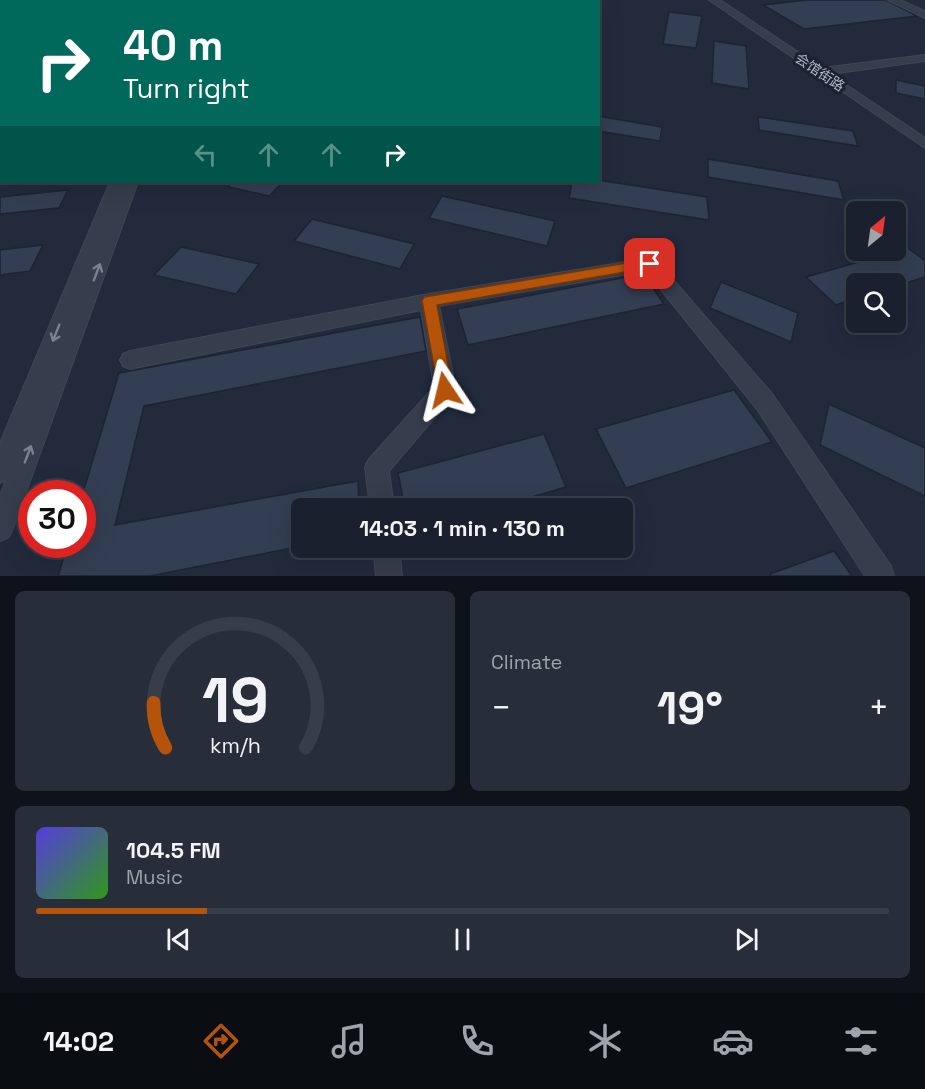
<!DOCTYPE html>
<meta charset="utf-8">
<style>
:root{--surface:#1a202d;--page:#272d39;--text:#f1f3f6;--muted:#9fa3aa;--line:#383e49;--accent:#b45309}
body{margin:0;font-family:"Space Grotesk","Noto Sans SC",sans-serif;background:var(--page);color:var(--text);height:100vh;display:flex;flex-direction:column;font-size:22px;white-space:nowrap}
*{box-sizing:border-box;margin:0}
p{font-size:20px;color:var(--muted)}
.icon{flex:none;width:33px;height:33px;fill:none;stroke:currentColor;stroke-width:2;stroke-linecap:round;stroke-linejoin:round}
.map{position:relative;height:576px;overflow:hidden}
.side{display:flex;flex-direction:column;gap:15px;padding:15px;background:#0e1219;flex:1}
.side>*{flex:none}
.hud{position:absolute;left:0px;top:0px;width:600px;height:183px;box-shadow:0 6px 24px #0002,0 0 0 2px var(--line);background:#00695c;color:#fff;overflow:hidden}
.needle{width:39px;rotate:29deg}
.fabs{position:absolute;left:846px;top:201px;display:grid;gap:12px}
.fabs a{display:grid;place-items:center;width:60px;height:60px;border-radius:9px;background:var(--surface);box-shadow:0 6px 24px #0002,0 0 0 2px var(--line);font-size:30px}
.speed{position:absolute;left:18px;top:480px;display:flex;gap:12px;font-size:30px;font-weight:700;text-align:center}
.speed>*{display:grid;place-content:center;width:78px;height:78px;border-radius:50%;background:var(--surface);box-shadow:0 6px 24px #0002,0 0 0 2px var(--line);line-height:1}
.speed .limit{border:9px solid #d22;background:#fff;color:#111}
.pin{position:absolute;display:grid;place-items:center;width:51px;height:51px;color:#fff;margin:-26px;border-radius:12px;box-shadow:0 3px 9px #0006}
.me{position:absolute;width:66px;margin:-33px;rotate:350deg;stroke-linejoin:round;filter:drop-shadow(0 0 4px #0008)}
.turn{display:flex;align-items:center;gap:21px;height:126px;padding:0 24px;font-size:27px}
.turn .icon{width:78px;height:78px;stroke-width:2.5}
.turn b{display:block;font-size:42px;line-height:51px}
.lanes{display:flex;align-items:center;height:57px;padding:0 24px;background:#0003;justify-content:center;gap:30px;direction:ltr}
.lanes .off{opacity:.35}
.big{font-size:45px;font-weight:700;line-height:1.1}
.side .tile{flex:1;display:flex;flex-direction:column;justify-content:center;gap:9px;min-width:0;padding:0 21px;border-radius:9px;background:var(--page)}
.side .dial{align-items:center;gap:0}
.dial svg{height:156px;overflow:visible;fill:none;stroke:var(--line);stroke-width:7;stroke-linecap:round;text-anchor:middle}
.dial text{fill:var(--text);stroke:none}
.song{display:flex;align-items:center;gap:18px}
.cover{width:72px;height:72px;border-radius:9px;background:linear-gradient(135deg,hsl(250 70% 55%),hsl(110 70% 35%))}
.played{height:6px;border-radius:3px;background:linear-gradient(90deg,var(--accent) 20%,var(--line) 20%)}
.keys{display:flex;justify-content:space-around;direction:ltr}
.heat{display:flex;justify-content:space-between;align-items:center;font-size:33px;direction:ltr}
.side .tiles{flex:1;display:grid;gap:15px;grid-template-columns:1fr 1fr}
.tile:last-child{grid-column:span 2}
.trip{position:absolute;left:291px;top:498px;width:342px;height:60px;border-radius:9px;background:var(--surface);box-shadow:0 6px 24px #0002,0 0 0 2px var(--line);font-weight:700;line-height:60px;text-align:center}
.dock{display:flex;height:96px;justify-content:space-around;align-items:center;background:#0a0d12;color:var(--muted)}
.dock .icon{width:42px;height:42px}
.dock .selected{color:var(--accent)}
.dock b{font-size:27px;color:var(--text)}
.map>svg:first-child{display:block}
</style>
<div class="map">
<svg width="925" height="576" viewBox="0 0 925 576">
<rect width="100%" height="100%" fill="#222a3c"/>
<path fill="#343e52" stroke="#1d2433" stroke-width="1.5" d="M 807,0 L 886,0 L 917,16 L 804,29 L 763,5 Z
M 669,12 L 702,16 L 696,48 L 663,44 Z
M 714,41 L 746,46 L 749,89 L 712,83 Z
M 896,80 L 925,86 L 925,99 L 896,93 Z
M 598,116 L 662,127 L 660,141 L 598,131 Z
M 758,117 L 853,131 L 858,146 L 759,130 Z
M 708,159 L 838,181 L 844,200 L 708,177 Z
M 598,180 L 707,197 L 709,220 L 569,198 L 572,182 Z
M 229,182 L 283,182 L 269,196 L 229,187 Z
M 68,190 L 59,208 L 0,214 L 0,197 Z
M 442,196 L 555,221 L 547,246 L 429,218 Z
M 312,219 L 414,244 L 400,269 L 294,241 Z
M 43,245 L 30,271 L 0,275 L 0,250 Z
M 181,247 L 259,264 L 236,294 L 154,275 Z
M 908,248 L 925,261 L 925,277 L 896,286 L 896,284 L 856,284 L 856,298 L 836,305 L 806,277 Z
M 643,274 L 664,304 L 468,345 L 457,309 Z
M 721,282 L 798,313 L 791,342 L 710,308 Z
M 420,317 L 426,351 L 144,406 L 115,525 L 358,481 L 359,508 L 302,508 L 302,546 L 150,576 L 58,576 L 68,544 L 82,544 L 82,496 L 119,373 Z
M 734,390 L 772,442 L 626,488 L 596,429 Z
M 829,404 L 925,448 L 925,496 L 820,445 Z
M 544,434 L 566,487 L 493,508 L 405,508 L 398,473 Z
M 834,551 L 852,576 L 770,576 L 770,574 Z"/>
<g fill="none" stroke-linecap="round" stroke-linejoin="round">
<defs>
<path id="minor" d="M 195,0 L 205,0 L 205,2 L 195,2 Z
M 709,0 L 720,0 L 822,68 L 925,55 L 925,61 L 830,74 L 925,138 L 925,148 Z
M 888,0 L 900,0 L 925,11 L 925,18 Z
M 110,182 L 138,182 L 13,528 L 9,537 L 0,541 L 0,496 L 6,480 L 0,483 L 0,443 Z
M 650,258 L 656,260 L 773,395 L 891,566 L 894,576 L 865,576 L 757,409 L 646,271 L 439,306 L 456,390 L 452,397 L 389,471 L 394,508 L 370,508 L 365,467 L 369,459 L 434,387 L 421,310 L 130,369 L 123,366 L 120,360 L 123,354 L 130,351 L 429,294 Z
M 373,548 L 399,548 L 402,576 L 376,576 Z"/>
<path id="major" d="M 461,0 L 490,0 L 460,2 Z
M 502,0 L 530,0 L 501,2 Z
M 0,40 L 2,40 L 2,48 L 0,48 Z"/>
</defs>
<use href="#minor" stroke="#3f4655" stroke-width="2"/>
<use href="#major" stroke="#3f4655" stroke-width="2"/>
<use href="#minor" fill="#363d4c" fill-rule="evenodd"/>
<use href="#major" fill="#545b6c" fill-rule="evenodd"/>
</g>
<defs><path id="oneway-shaft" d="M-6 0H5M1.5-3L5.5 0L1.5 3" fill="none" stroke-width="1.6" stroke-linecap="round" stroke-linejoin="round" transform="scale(1.5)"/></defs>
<g stroke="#7a8190">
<use href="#oneway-shaft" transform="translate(97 272) rotate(-69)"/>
<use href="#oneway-shaft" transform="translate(56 333) rotate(112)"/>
<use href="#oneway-shaft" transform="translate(28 454) rotate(-69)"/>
</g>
<path fill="#b45309" stroke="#753606" stroke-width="1.5" d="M 650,259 L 656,264 L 654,267 L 437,305 L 453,390 L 451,395 L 445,397 L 439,395 L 422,301 L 424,297 Z"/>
<g text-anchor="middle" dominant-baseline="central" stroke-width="6" stroke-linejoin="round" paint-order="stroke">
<g font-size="14" fill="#b2b8c7" stroke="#1b2231">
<text transform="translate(820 72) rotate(34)">会馆街路</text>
</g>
</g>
</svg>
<div class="fabs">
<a><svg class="needle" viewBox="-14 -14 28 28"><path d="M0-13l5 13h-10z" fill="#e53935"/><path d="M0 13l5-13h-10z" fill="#9fa3aa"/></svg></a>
<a><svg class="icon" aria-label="search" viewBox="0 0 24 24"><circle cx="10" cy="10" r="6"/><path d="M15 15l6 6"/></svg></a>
</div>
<div class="speed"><div class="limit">30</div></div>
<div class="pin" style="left:650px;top:264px;background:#d93025"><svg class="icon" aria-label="arrive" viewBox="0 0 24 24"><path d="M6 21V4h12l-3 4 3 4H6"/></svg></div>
<svg class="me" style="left:445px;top:390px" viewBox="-20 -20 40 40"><path d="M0-17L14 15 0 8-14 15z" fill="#b45309" stroke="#fff" stroke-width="4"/></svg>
<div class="trip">14:03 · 1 min · 130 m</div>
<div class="hud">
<div class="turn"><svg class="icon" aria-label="right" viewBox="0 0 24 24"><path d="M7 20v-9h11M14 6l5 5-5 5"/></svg><div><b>40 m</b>Turn right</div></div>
<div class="lanes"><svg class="icon off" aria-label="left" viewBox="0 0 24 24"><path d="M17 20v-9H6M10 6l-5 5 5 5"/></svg><svg class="icon off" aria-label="ahead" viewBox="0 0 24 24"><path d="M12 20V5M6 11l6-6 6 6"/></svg><svg class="icon off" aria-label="ahead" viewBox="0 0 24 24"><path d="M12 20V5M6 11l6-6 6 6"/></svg><svg class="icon" aria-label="right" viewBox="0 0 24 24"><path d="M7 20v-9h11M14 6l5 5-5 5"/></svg></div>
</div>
</div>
<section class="side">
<div class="tiles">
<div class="tile dial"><svg viewBox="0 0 100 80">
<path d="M14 69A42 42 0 1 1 86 69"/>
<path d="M14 69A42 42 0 0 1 8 46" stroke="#b45309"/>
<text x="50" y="56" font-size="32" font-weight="700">19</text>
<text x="50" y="72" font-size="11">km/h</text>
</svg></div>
<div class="tile"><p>Climate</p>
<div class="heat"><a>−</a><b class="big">19°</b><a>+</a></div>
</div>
<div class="tile">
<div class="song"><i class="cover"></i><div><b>104.5 FM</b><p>Music</p></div></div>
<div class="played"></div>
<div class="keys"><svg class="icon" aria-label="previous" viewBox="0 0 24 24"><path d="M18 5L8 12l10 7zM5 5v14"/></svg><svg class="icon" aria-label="pause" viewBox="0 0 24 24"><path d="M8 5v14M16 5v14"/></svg><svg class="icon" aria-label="next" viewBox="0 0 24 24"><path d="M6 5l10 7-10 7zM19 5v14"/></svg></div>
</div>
</div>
</section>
<nav class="dock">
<b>14:02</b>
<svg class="icon selected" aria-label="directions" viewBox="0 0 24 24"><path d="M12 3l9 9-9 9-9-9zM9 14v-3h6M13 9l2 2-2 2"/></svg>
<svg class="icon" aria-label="music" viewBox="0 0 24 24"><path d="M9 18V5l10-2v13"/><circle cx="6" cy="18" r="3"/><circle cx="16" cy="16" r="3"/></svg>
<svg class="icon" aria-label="phone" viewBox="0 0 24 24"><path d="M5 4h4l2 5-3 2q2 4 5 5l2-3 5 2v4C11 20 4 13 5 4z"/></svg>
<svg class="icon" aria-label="climate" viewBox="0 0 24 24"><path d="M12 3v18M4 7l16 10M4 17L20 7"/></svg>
<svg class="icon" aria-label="car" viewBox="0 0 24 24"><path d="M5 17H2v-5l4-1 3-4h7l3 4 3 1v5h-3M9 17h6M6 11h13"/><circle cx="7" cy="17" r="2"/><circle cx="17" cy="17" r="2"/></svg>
<svg class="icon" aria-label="filters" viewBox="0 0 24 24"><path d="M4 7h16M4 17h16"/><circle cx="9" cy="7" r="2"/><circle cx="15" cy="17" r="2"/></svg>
</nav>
